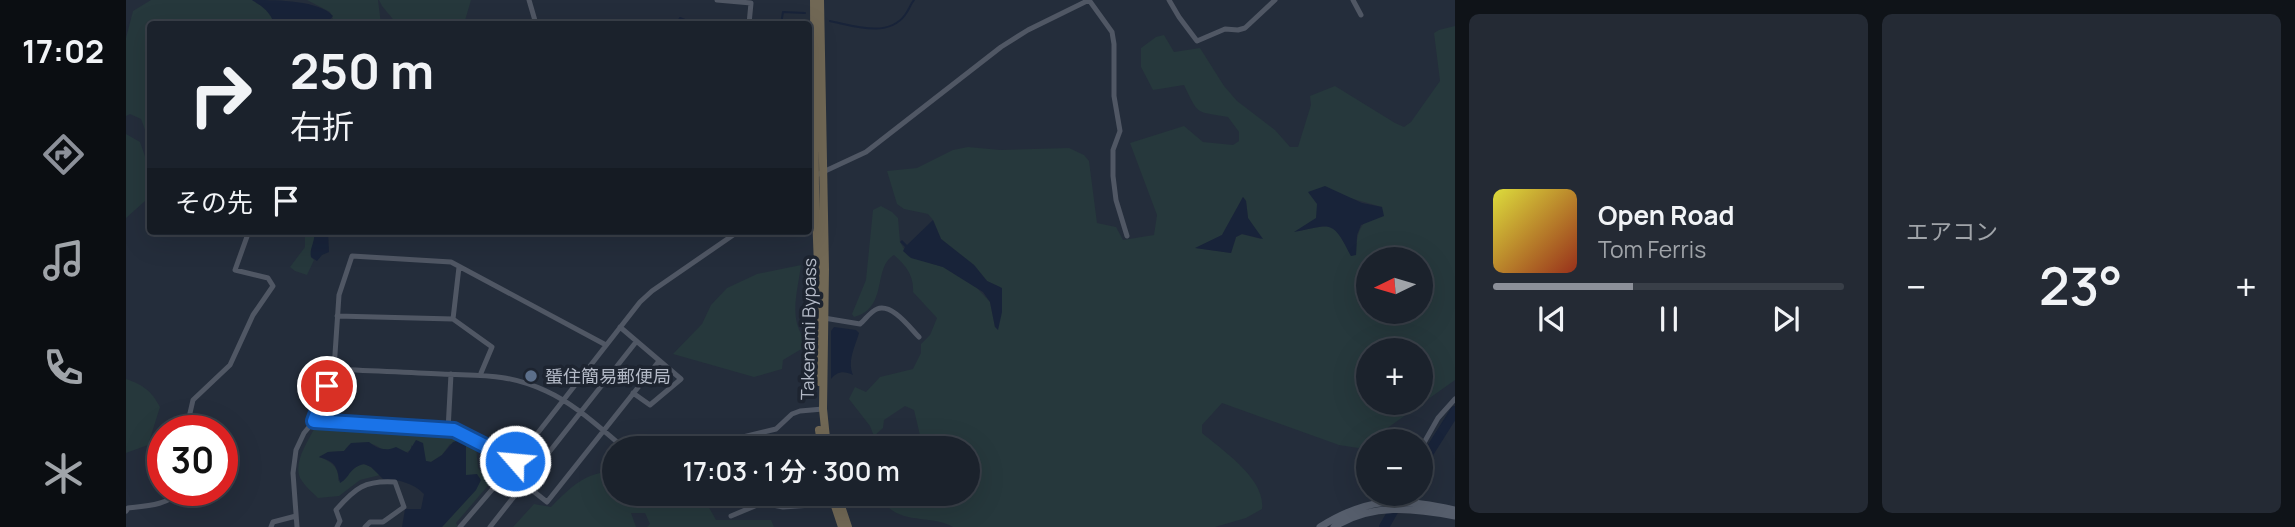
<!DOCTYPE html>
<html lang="ja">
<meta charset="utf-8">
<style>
:root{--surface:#1b222c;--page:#242a34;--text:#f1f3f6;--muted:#a0a4a9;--line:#393f48;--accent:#8c9099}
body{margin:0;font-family:Manrope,"Noto Sans JP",sans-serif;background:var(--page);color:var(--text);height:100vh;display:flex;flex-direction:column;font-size:26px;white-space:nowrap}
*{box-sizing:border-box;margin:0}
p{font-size:23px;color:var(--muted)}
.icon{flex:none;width:38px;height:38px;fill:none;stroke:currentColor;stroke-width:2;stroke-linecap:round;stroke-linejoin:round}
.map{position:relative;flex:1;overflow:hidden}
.drawer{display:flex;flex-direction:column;gap:14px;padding:14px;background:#0f1318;width:840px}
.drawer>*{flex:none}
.hud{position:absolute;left:21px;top:21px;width:665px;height:214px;border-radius:7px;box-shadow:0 7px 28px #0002,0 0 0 2px var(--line);background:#1b222c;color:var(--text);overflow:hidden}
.needle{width:46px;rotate:265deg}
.fabs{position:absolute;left:1230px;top:247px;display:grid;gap:14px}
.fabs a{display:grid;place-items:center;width:77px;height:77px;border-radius:50%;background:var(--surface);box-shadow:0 7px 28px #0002,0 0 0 2px var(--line);font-size:35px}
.speed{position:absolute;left:21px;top:415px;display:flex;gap:14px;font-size:35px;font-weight:700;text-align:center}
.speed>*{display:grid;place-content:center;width:91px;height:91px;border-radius:50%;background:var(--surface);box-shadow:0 7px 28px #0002,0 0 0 2px var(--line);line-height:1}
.speed .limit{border:10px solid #d22;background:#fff;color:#111}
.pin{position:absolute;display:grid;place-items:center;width:60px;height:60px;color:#fff;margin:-30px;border:4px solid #fff;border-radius:50%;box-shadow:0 2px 7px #0007}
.me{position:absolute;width:77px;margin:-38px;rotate:297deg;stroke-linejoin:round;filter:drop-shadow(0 0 5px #0008)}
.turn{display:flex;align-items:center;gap:24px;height:147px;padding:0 28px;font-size:32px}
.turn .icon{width:91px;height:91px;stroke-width:2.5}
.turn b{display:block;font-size:49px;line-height:60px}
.then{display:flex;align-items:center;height:66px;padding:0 28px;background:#0003;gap:14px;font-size:26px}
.big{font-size:52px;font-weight:600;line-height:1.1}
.drawer .tile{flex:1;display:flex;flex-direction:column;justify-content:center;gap:10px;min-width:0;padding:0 24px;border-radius:10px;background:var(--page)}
.song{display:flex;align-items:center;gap:21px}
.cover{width:84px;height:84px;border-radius:10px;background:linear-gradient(135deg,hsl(60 70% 55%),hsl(10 70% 35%))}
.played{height:7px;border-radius:4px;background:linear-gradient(90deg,var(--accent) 40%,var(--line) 40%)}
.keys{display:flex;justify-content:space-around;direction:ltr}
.heat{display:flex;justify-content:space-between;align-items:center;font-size:38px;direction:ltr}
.drawer .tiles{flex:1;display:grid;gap:14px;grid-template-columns:repeat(2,1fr)}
.trip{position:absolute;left:476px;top:436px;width:378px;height:70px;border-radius:35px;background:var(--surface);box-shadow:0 7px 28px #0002,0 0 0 2px var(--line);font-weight:600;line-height:70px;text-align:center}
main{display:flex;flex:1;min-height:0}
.dock{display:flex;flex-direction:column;width:126px;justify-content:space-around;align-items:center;background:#0b0e12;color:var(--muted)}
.dock .icon{width:49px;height:49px}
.dock .on{color:var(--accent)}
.dock b{font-size:32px;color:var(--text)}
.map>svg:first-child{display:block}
</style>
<main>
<nav class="dock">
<b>17:02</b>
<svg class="icon on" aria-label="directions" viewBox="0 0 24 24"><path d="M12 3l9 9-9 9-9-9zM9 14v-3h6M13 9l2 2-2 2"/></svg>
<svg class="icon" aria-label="music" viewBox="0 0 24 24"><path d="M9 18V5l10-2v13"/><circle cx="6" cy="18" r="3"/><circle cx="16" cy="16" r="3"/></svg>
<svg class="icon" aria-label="phone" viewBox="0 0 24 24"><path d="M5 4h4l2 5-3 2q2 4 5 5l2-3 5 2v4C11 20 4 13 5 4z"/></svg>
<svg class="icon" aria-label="climate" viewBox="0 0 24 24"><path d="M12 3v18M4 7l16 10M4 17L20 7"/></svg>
</nav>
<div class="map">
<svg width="1329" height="527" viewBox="0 0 1329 527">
<rect width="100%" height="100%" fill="#242d3b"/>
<path fill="#26383c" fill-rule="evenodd" d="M 25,0 L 126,0 C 136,6 145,12 148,24 L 24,24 L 24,136 L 21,135 L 15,119 L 4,114 L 0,116 L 0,38 L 7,11 Z
M 181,0 L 252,0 L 255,24 L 209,24 L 204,12 Z
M 253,0 L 345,0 L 338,24 L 271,24 L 256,6 Z
M 1329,26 L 1329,380 L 1260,429 L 1247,441 L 1242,441 L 1242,446 L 1232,448 L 1213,445 L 1096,403 L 1076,425 L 1076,433 C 1096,450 1140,479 1136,509 L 1120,518 L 1089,527 L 827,527 C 806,515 777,524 760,505 L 763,494 L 842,494 L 842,448 L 797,448 L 788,410 L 779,406 L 758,420 L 757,428 L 748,436 L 744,426 L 723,399 L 729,387 L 740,392 L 754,377 L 787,369 L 795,353 L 795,344 L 804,335 L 811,318 L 787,292 C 788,275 780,266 768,255 C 746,268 763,308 728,317 L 726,314 L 740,280 L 747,210 L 755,206 L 766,212 L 772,218 L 774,242 L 782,256 L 817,267 L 851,288 L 864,302 L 869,327 L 874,287 L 861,281 L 848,265 L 815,239 L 807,220 L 802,214 L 778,209 L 771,204 L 761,171 L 791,168 L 827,150 L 842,147 L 874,150 L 943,148 L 958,155 L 963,161 L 971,223 L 990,227 L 997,240 L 1028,235 L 1031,215 L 1004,143 L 1058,126 L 1077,142 L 1107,145 L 1113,141 L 1113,132 L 1102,117 C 1069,111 1073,116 1058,85 L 1027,90 L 1015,67 L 1015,48 L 1030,37 L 1038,35 L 1048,52 L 1074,48 L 1098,86 L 1111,101 L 1149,130 L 1164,147 L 1172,147 L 1185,105 L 1184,96 L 1209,86 L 1269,123 L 1278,127 L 1285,122 L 1314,81 L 1308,33 L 1313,30 ZM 1117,197 L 1120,201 L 1122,218 L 1135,239 L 1116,234 L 1110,237 L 1105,253 L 1070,248 L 1096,235 ZM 1220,197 L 1256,207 C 1235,224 1231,227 1230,254 L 1225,256 C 1206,218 1208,225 1171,231 L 1191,218 L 1191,204 ZM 1242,259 L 1295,259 L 1295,312 L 1242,312 ZM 1242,350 L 1295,350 L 1295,402 L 1242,402 Z
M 0,134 L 14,142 L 24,171 L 24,200 L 19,201 L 0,218 Z
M 179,231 L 188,231 C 190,241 185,247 185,257 L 188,260 L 181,275 L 169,271 L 164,267 L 179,247 Z
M 675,265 C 672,290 662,318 679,340 L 677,348 L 657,360 L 656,369 L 628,377 L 547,354 L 576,324 L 585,305 L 601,288 L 631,274 Z
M 0,379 C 17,385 25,390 34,407 L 22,445 L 0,453 Z
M 188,429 L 326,435 L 350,447 L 352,468 L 365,482 L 330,523 L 332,527 L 316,527 L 350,489 L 340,475 L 340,451 L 324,444 L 316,455 L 305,462 L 300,461 L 285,445 L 285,450 L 278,453 L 270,448 C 255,454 254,444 241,443 C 236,442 228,444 223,445 L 218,451 L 202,452 L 193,457 C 205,461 214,468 212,481 C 231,472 231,452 254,475 L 234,480 L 213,496 L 192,498 C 187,493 180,487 176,481 C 165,466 181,443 188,429 Z
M 488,470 L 488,494 L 597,494 L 581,504 L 590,520 L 645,520 L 648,527 L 521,527 L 524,524 L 519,513 L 505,513 L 510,527 L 387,527 L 408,504 L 425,507 C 447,485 456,475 488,470 Z"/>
<path fill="#182339" d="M 126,0 C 149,0 193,0 207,16 L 200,24 L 148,24 C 145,12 136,6 126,0 Z
M 1199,186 L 1236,203 L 1256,207 L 1258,216 L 1235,225 L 1231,235 L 1230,255 L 1225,256 C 1206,218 1205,225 1168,232 L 1190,218 L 1191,204 L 1182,192 Z
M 1117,197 L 1120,201 L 1122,218 L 1137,239 L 1116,234 L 1110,237 L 1105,253 L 1069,248 L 1096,235 Z
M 807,220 L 815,239 L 848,265 L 861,281 L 876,288 L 876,312 L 872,330 L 869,327 L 864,302 L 857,292 L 817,267 L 785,258 L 777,251 L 779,247 L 774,242 L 776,240 L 781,245 Z
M 188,231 L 202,231 L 203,252 L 196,255 L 191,261 L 185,257 C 183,248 190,241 188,231 Z
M 708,327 L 730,330 L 733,333 C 729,347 721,361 727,375 C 718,371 712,371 705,379 L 705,331 Z
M 290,440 L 297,443 L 300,461 L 305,462 L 316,455 L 327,442 L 334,440 L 340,443 L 340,475 L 351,474 L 355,480 L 350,490 L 316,527 L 276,527 L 279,509 L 295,509 L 298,494 C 288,483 271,479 257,479 L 245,467 L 238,464 C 222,468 225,477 214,483 C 211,468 211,462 193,457 L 202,452 L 218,451 L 225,443 L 243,442 C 250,448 259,452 270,447 L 282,453 Z"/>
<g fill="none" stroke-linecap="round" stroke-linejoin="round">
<path stroke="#182339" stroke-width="2" d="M 704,21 C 728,26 762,38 779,15 C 783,10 784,5 788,0
M 477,24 L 489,20 L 502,24
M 551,24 L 554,18 L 569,24
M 655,24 L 657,12 L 679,13"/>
<path stroke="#182339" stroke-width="10" d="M 1295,465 L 1329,411
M 1258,527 L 1277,494"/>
<path stroke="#505764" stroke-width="5" d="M 403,0 L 410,24
M 591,0 L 625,3
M 963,0 L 986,32 L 988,44 L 988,96 L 994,131 L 987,150 L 987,176 L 990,200 L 1001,236
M 1043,0 L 1053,17 L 1071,41 L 1099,29 L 1112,30 L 1119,28 L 1149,0
M 1227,0 L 1235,15
M 623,24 L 625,3
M 682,179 L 740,152 L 875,47 L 902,30 L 963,0
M 211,316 L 327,319 L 366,347 L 355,373
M 698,318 L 734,324 C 739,320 745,311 751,309 C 766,303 784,328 793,337
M 327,319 L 333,267
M 494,327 L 555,379 L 524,405 L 507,393
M 208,369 C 244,371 280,372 315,374 C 356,376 381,373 420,391 C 449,404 474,428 498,448
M 188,421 L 329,430 L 389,461
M 72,430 L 64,413 L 67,400 L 104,365 L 127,315 L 147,286 L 142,278 L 109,270 L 123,231
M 322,430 L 325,374
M 564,448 L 571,446 L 584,448
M 593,448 L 617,437 L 650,429 L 666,414 L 674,411 L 697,409
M 1295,448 L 1312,418 L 1329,399
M 382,471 L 421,502 L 533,361
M 1258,502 L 1269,494
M 0,511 L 2,508 C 21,506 43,505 55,490
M 605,516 L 636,503 L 657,507 L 700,504 L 697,494
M 145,527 L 147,522 L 170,516
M 171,527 L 167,473 L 170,450 L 178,433 L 188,421 L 208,369 L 213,295 L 226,256 L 325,262 L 480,345
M 211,527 L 214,521 L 210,510 C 229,488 239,480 269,482 L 278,507 L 257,522 L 244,522 L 239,527
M 334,527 L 382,471 L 514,302 L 526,291 L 613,231
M 364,527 L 510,342"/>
<path stroke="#565e6c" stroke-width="7" d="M 1194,527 C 1243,496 1275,498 1329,510
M 1208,527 C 1245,503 1288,508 1329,516"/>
<path stroke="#716855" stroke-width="8" d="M 688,0 L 689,187 L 692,266 L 692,382
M 694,0 L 699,269 L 697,409 L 701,448
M 693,430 L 696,448
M 705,494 L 716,527
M 711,494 L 722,527"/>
</g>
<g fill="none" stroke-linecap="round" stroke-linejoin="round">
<defs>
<path id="route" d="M 201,386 L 188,421 L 328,430 L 389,461"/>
</defs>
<use href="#route" stroke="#114b97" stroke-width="18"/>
<use href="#route" stroke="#1a73e8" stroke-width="12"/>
</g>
<circle fill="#5c6f8a" stroke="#1d2430" stroke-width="2.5" cx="405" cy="376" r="7"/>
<g text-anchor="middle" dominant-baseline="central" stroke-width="7" stroke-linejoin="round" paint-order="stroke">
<g font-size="18" fill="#b4bac7" stroke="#1d2430">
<text transform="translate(682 329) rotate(-89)">Takenami Bypass</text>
</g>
<g font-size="18" fill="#b4bac7" stroke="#1d2430" text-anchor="start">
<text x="419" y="376">蜑住簡易郵便局</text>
</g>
</g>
</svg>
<div class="fabs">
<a><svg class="needle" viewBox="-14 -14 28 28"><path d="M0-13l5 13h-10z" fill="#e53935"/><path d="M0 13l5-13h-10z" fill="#a0a4a9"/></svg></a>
<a>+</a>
<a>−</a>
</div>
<div class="speed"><div class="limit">30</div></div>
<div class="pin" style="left:201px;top:386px;background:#d93025"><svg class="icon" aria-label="arrive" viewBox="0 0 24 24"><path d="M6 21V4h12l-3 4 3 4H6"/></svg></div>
<svg class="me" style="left:389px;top:461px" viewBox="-20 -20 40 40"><circle r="17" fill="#1a73e8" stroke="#fff" stroke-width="3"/><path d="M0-11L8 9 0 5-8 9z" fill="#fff"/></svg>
<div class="trip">17:03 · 1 分 · 300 m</div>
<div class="hud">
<div class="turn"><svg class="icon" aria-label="right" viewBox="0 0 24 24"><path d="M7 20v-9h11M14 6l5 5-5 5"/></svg><div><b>250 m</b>右折</div></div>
<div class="then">その先<svg class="icon" aria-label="arrive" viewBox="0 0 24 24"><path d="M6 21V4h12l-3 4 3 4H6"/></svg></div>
</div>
</div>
<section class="drawer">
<div class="tiles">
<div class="tile">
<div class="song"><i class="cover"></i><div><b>Open Road</b><p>Tom Ferris</p></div></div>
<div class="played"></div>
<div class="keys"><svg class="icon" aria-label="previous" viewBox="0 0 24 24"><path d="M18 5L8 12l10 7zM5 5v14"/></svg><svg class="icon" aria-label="pause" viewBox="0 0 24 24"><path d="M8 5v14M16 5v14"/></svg><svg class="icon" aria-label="next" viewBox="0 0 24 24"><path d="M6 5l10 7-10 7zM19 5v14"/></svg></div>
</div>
<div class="tile"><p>エアコン</p>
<div class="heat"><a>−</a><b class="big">23°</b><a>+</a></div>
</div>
</div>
</section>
</main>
